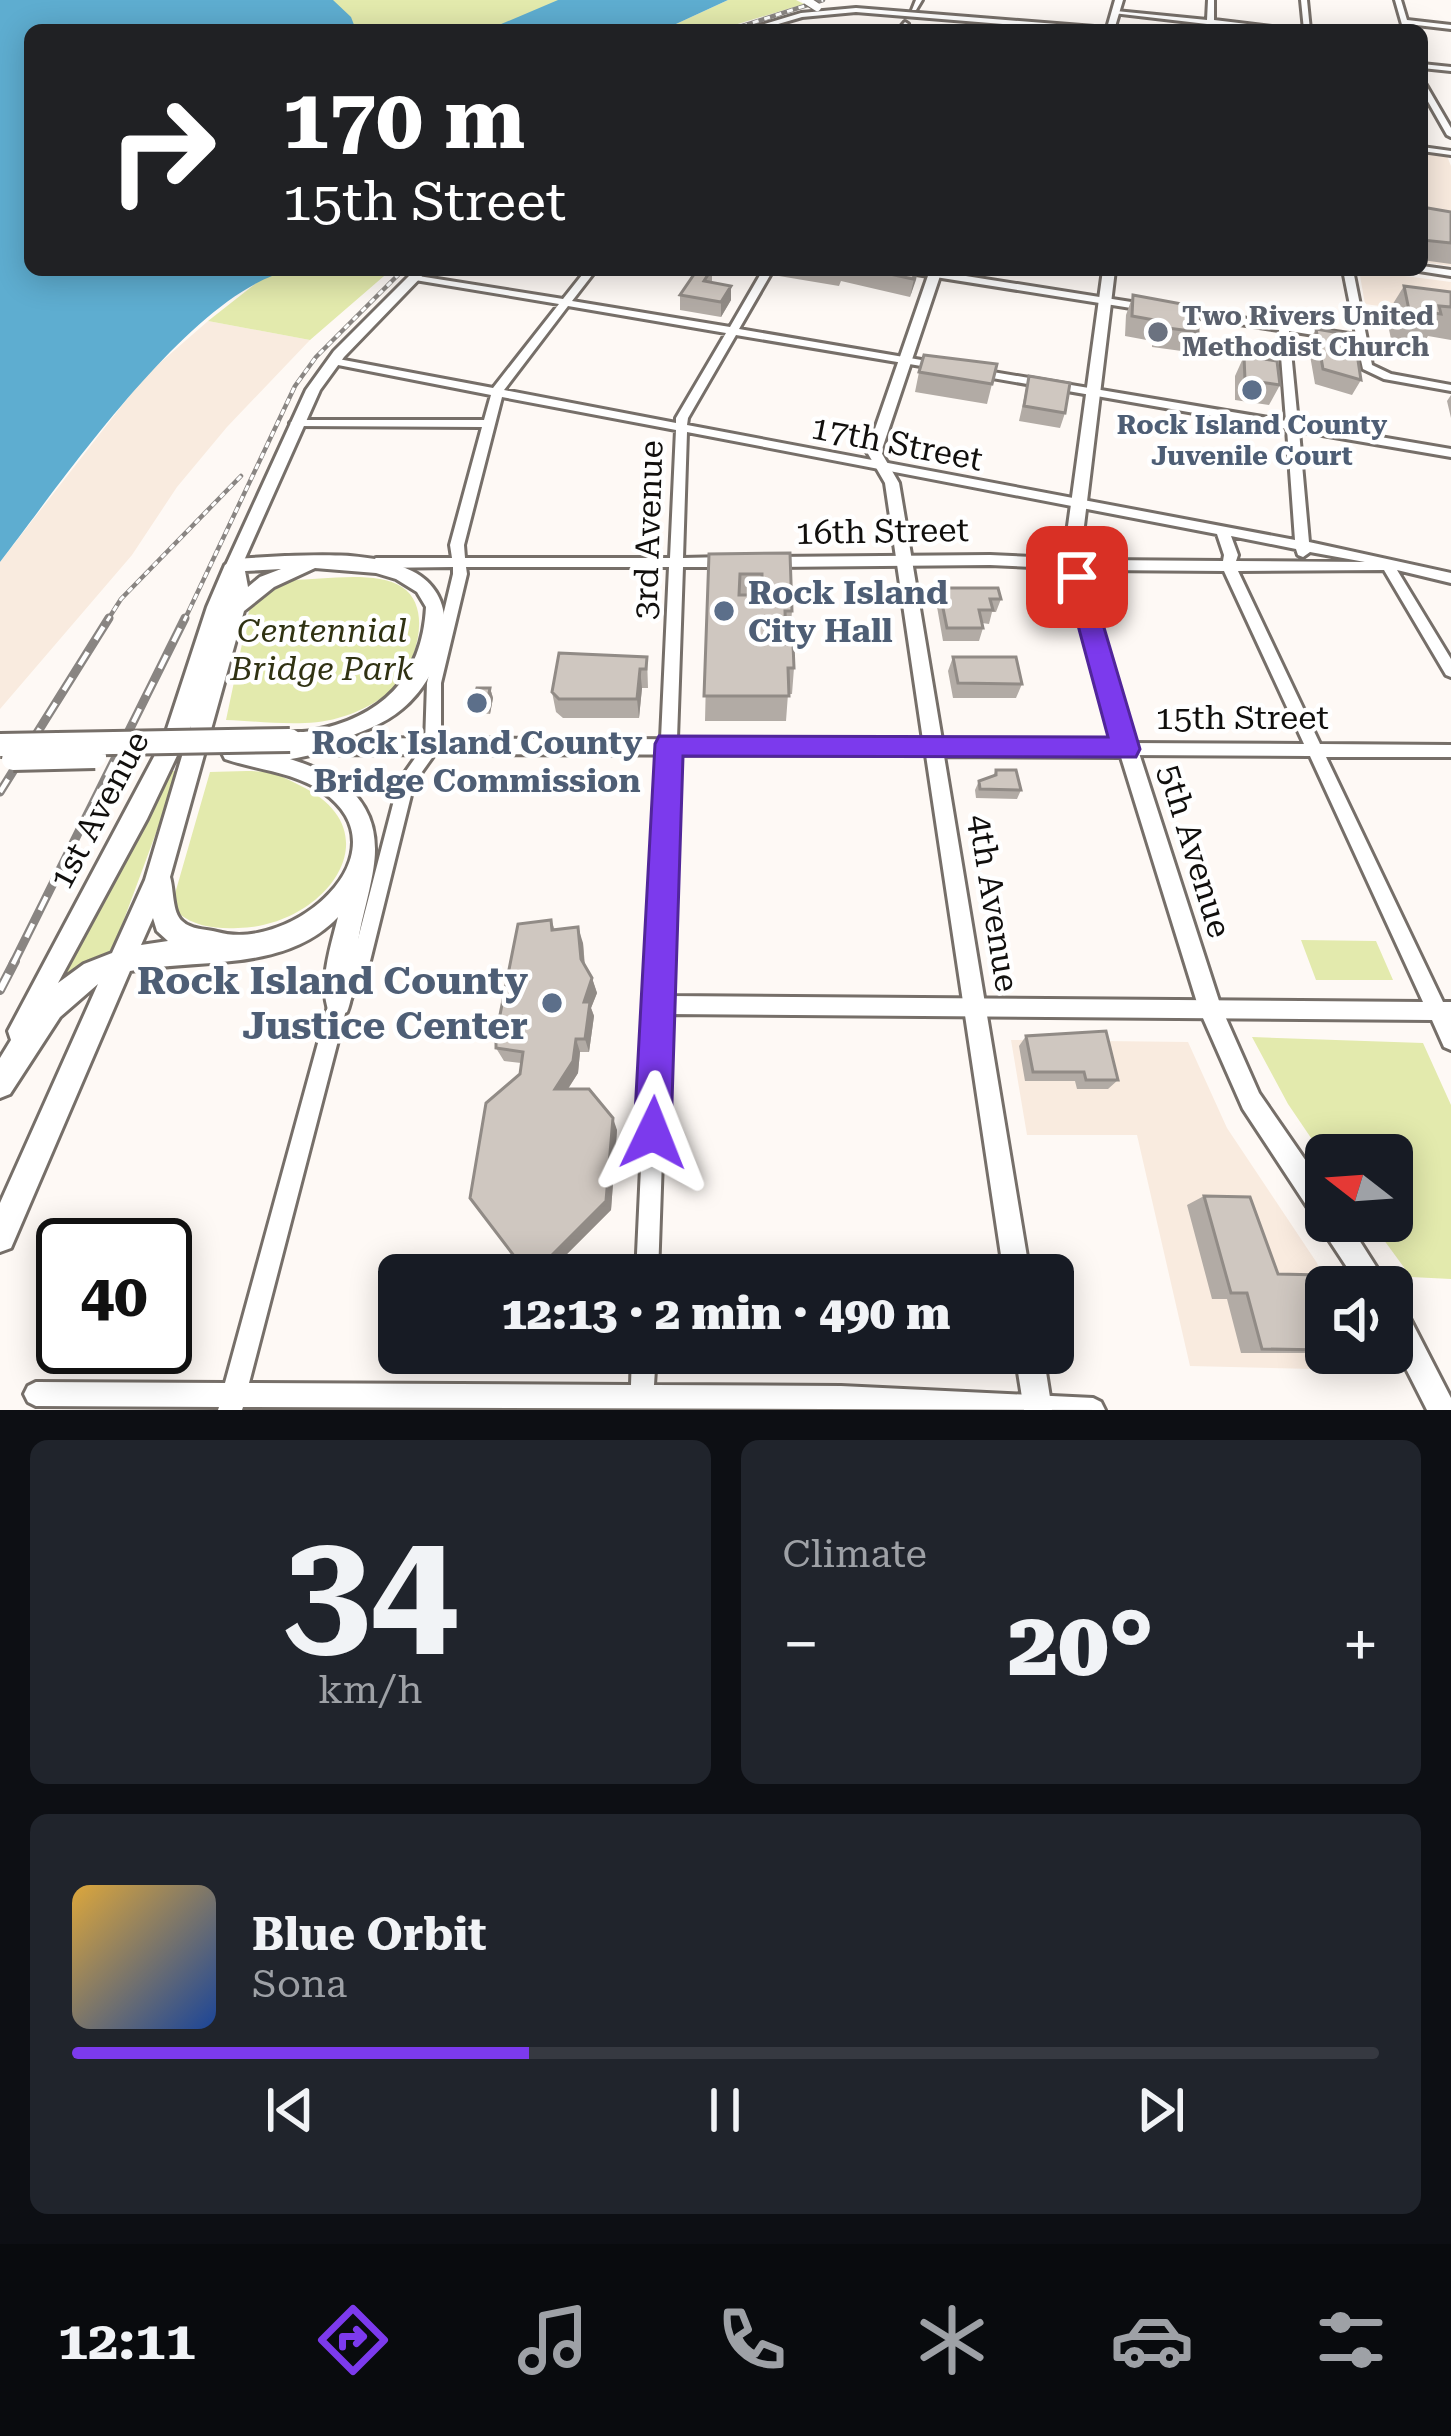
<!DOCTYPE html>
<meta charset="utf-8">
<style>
:root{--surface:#171b24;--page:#20242c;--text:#f1f3f6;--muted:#9ea1a6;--line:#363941;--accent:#7c3aed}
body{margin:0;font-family:"Roboto Serif",serif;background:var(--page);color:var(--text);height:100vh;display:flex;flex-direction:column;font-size:45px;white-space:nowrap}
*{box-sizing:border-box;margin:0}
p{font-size:39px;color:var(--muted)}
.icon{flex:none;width:66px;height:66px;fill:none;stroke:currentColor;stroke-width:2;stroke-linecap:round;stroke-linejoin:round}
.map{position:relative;height:1410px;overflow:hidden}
.sheet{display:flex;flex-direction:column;gap:30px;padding:30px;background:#0d0f14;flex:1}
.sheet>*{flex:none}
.top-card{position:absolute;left:24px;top:24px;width:1404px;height:252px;border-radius:18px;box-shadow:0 6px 30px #0003;background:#202124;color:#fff;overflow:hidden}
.needle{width:78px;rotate:287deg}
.controls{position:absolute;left:1305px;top:1134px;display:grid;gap:24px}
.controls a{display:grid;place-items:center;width:108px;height:108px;border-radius:18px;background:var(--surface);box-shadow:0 6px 30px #0003;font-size:60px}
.speed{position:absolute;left:36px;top:1218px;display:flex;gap:24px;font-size:60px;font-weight:700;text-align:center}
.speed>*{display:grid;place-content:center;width:156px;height:156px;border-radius:50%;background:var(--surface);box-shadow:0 6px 30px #0003;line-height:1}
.speed .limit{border:6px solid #111;border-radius:18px;background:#fff;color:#111}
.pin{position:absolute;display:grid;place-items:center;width:102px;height:102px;color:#fff;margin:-51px;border-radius:24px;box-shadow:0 6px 18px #0006}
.me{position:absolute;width:132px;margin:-66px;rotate:2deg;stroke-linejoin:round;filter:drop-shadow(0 0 9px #0008)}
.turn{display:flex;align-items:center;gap:42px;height:252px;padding:0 60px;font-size:54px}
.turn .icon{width:156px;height:156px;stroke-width:2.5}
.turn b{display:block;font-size:84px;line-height:102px}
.big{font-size:90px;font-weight:800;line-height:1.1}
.sheet .widget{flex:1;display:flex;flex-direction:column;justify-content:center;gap:18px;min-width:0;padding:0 42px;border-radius:18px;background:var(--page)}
.sheet .dial{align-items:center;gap:0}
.dial b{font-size:156px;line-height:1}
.song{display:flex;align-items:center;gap:36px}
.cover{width:144px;height:144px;border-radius:18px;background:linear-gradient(135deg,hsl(40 70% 55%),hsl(220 70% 35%))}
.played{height:12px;border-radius:6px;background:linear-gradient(90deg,var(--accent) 35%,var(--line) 35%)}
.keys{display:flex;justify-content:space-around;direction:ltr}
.heat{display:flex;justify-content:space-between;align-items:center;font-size:66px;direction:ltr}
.sheet .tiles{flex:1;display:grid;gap:30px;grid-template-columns:1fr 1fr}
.widget:last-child{grid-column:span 2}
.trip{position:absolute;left:378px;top:1254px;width:696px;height:120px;border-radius:18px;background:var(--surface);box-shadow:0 6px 30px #0003;font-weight:800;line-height:120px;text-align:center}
.tab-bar{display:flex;height:192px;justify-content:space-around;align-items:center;background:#090b0e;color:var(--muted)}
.tab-bar .icon{width:84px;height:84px}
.tab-bar .current{color:var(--accent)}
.tab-bar b{font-size:54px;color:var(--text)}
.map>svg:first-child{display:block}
</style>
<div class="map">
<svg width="1451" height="1410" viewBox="0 0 1451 1410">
<rect width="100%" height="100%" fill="#fef9f5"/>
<path fill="#f9ebdf" d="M 1422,153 L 1447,156 L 1451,166 L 1451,266 L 1422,262 Z
M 1359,270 L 1451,282 L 1451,316 L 1365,304 Z
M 208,321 L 310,340 L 227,427 L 177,487 L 132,555 L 0,709 L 0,562 L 145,376 Z
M 1011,1040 L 1188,1042 L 1227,1128 L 1317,1263 L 1326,1287 L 1326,1353 L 1353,1353 L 1359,1370 L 1190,1366 L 1137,1135 L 1027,1135 Z"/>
<path fill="#e3eaad" d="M 314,0 L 575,0 L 506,30 L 333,30 Z
M 728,0 L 796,0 L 804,4 L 718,30 L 663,30 Z
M 292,270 L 391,270 L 310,340 L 208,321 L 264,277 Z
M 291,580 C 322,580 375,570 402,587 C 431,606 418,655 401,679 C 387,699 360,712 338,718 C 304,728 261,721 226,720 L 250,606 L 257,597 Z
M 169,771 L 179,771 L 113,949 L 68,974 L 58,974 Z
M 210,772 C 228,772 247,770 265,772 C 277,773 289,780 299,785 C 397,831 325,927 238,928 C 217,929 195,927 178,913 L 174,897 Z
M 1301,940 L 1376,941 L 1393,980 L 1316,980 Z
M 1252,1037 L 1423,1043 L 1451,1105 L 1451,1279 L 1411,1277 L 1370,1221 L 1392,1221 L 1392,1155 L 1326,1155 L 1326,1160 L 1288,1104 Z"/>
<path fill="#5eadd0" d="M 0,0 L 333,0 L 351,17 L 356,30 L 30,30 L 30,270 L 292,270 C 193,289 62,482 0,562 Z
M 558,0 L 728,0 L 663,30 L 487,30 Z"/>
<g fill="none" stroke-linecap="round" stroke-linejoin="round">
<defs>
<path id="minor" d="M 916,0 L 922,0 L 916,10 L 912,10 Z
M 1208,0 L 1214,0 L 1214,20 L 1297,30 L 1213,24 L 1210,29 L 1207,24 L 1113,13 L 1116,11 L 1207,20 Z
M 1301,0 L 1307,0 L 1310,30 L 1304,30 Z
M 1395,0 L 1401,0 L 1407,20 L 1451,25 L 1451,29 L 1408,24 L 1407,28 L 1403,28 Z
M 905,22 L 908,24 L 904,30 L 898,30 Z
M 1422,64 L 1451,67 L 1451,71 L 1422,68 Z
M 1422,83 L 1426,85 L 1451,128 L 1451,137 L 1447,135 L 1422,91 Z
M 1422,147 L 1451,151 L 1451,155 L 1422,151 Z
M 1422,266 L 1451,270 L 1451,276 L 1419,271 L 1422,270 Z
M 586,270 L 596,270 L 572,301 L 730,327 L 763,270 L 773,270 L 739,329 L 939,363 L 944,366 L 939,369 L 736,335 L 688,418 L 687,425 L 1295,540 L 1287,429 L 975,375 L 970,372 L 975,369 L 1286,421 L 1279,330 L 1180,315 L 1175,312 L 1180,309 L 1356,335 L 1343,270 L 1353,270 L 1372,365 L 1391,374 L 1451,385 L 1451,391 L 1384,379 L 1363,369 L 1357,342 L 1289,331 L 1298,423 L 1451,449 L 1451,457 L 1299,431 L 1309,542 L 1451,573 L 1451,583 L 1397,570 L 1451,659 L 1451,677 L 1446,675 L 1384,570 L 1238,571 L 1320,744 L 1451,745 L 1451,757 L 1326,757 L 1443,1002 L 1451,1002 L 1451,1050 L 1444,1047 L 1432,1020 L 667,1014 L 658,1275 L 636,1275 L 669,567 L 466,567 L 467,574 L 441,683 L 441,745 L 414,783 L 369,965 L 347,1006 L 249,1383 L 631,1385 L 632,1353 L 656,1353 L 654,1385 L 841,1386 L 1093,1398 L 1101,1402 L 1105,1410 L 243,1407 L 242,1410 L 218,1410 L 219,1407 L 36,1406 L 28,1402 L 24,1394 L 28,1386 L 36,1382 L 225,1383 L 329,1003 L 352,962 L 399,781 L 425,744 L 427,683 L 453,574 L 453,567 L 376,568 L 369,563 L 376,558 L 452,558 L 450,545 L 482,427 L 296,426 L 290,423 L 296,420 L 484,420 L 491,395 L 333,364 L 328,361 L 333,358 L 493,388 L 559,304 L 415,280 L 410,277 L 412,275 L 563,299 ZM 568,306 L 726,333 L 676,418 L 676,423 L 504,390 ZM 502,397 L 676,430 L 670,558 L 465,558 L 464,545 ZM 687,432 L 1217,534 L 1224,555 L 1223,561 L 1098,560 L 990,555 L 773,557 L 766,562 L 773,567 L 990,565 L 1098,570 L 1224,571 L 1304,744 L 1126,743 L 1121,745 L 1118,749 L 1121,753 L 1126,755 L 1310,756 L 1423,1002 L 668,996 L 683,567 L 725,567 L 732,562 L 725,557 L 683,558 ZM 1231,536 L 1296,549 L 1298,555 L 1303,557 L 1310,552 L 1365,562 L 1236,561 L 1238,555 Z
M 905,270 L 928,270 L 1150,305 L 1155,308 L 1150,311 L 910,273 Z"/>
<path id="major" d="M 1115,0 L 1123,0 L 1114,30 L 1076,30 L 856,12 L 802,17 L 758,30 L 745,30 L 801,13 L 856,8 L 1107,28 Z
M 415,270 L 428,270 L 344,357 L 320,390 L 242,565 L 234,571 L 228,569 L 226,565 L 306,390 L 334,351 Z
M 930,270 L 942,270 L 881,452 L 899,483 L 942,740 L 1117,741 L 1072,595 L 1066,562 L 1068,526 L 1103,270 L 1115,270 L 1084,526 L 1082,562 L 1088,595 L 1221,1007 L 1259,1093 L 1326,1190 L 1326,1221 L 1347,1221 L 1389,1287 L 1360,1287 L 1243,1109 L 1199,1009 L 1121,757 L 944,756 L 1030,1275 L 1004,1275 L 926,755 L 314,754 C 290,760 267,764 242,758 L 240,753 L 242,748 L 285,746 L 314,738 L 923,740 L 885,483 L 867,452 Z
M 1392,1299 L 1402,1303 L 1451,1398 L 1451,1410 L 1427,1410 L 1392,1341 Z
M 1015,1353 L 1043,1353 L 1052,1410 L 1024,1410 Z"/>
<path id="highway" d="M 285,556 C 326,555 374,552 412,571 C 469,600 442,676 402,709 C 383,725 359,733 336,741 C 317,747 302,752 282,746 L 279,740 L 282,734 C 292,731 301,733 311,731 C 381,718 422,679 426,607 L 417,592 L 396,579 L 376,573 L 315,568 L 274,587 L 244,611 L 170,877 C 174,890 172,912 182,921 C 191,930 206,929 217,932 C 293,953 408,852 323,792 C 295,772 257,770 225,759 L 222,753 L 225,747 L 233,744 C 291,759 376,772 375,850 C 375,873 365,906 360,930 C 355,954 355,994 347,1012 L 338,1016 L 329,1012 C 318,983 331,946 338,917 C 285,973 199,958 130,971 L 11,1248 L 0,1252 L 0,1203 L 98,984 L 60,1017 L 10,1094 L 0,1098 L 0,1058 L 11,1040 L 8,1031 L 164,738 L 207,607 L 225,565 L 234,559 ZM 281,569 L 260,577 L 248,587 L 245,571 ZM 191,726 L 145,880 L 112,953 L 84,964 L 58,983 L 147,819 ZM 153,918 L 157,931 L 168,941 L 141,945 Z"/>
</defs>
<use href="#minor" stroke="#766f69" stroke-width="6"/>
<use href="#major" stroke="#766f69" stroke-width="6"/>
<use href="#highway" stroke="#766f69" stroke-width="6"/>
<use href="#minor" fill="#fff" fill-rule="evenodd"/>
<use href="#major" fill="#fff" fill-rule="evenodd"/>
<use href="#highway" fill="#fff" fill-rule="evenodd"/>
<defs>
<path id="rail-far2" d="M 730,30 L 823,0
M 107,621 L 121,599 L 241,476
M 184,621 L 295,386 L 316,357 L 403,270"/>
<path id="rail-far1" d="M 0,792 L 109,618
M 13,964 L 185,618"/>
<path id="rail" d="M 0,990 L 15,961"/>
</defs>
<use href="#rail-far2" stroke="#898582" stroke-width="4.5"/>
<use href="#rail-far1" stroke="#898582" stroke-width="9"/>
<use href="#rail" stroke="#898582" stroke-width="10"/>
<use href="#rail-far2" stroke="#fff" stroke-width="3" stroke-dasharray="6" stroke-linecap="butt"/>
<use href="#rail-far1" stroke="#fff" stroke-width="4.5" stroke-dasharray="15" stroke-linecap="butt"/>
<use href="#rail" stroke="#fff" stroke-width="6" stroke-dasharray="18" stroke-linecap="butt"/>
<defs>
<path id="minor-bridge" d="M 806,0 L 817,7"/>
<path id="highway-bridge" d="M 0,745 L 290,740
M 13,759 L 95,757"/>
</defs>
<use href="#minor-bridge" stroke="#766f69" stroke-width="10" stroke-linecap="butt"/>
<use href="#highway-bridge" stroke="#766f69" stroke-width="28" stroke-linecap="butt"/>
<use href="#minor-bridge" stroke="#fff" stroke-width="8"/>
<use href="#highway-bridge" stroke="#fff" stroke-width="22"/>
</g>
<path fill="#b2aba5" d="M 1422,207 L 1451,212 L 1451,264 L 1422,260 Z
M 712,270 L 712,282 L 731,300 L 721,317 L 680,310 L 680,295 Z
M 780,270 L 918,270 L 910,297 L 841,281 L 839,286 L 779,276 Z
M 1404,286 L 1451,292 L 1451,340 L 1428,336 L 1423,344 L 1391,339 L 1386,315 Z
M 1133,295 L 1198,332 L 1189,352 L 1152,347 L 1152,341 L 1125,336 L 1126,315 Z
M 1316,329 L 1361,380 L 1352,395 L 1315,384 L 1308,344 Z
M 1244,356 L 1280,385 L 1269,405 L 1235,400 L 1235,376 Z
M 997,364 L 987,404 L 915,392 L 919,372 Z
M 1029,376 L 1065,413 L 1060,428 L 1019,421 Z
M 1451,395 L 1451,418 L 1447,401 Z
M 790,553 L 792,611 L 790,637 L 786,637 L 786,644 L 794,668 L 792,694 L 788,694 L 786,721 L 705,721 L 709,554 Z
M 939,588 L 1001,599 L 996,612 L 992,612 L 989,624 L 982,623 L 983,628 L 979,641 L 943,641 L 936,601 Z
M 647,657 L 648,688 L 642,688 L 639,718 L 563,718 L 556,712 L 552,692 Z
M 953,657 L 1022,684 L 1016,698 L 953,698 L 948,671 Z
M 490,688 L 493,698 L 490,714 L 477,713 L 473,704 Z
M 996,770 L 1021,790 L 1017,799 L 976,798 L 975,790 L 979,781 L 993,776 Z
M 551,920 L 555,930 L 583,943 L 585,965 L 592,978 L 597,993 L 591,1008 L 594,1016 L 589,1052 L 580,1052 L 578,1073 L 568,1089 L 617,1130 L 611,1210 L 548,1273 L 528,1272 L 521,1265 L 521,1063 L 504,1061 L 496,1048 Z
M 1026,1036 L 1118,1080 L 1108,1089 L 1077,1089 L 1075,1081 L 1025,1081 L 1019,1046 Z
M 1204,1196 L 1278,1274 L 1326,1292 L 1326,1353 L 1328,1353 L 1241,1353 L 1227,1299 L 1212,1299 L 1187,1205 Z"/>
<path fill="#918b86" d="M 916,270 L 918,270 L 916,280 L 910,297 Z
M 731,286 L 731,300 L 721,317 L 721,302 Z
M 640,669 L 642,688 L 639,718 L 637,699 Z
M 490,688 L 493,698 L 490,714 L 487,704 Z
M 578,927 L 583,943 L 585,974 L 581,959 Z
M 592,978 L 597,993 L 591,1008 L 594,1016 L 589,1052 L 585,1039 L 584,1002 Z
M 576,1039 L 580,1052 L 578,1073 L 560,1101 L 555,1089 Z
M 613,1118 L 617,1130 L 611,1210 L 548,1273 L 541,1266 Z"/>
<path fill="#cfc7c0" stroke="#918b86" stroke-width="3" fill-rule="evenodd" d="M 1422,207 L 1451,212 L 1451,243 L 1422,240 Z
M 697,270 L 711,270 L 704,281 L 731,286 L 721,302 L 680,295 Z
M 871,270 L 916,270 L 913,279 Z
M 1404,286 L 1451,292 L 1451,307 L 1439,306 L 1441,314 L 1409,310 Z
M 1133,295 L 1198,307 L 1198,332 L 1160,327 L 1160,321 L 1132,316 Z
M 1316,329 L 1346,334 L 1356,347 L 1361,380 L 1323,369 Z
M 924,355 L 997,364 L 992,384 L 919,372 Z
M 1244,356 L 1277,361 L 1280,385 L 1245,380 Z
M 1029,376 L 1070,383 L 1065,413 L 1024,406 Z
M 790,553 L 792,611 L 785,611 L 786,644 L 793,644 L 794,668 L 788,668 L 789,696 L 704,696 L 709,554 ZM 740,574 L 762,574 L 762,595 L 739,595 Z
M 939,588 L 998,588 L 1001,599 L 990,599 L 993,610 L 979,610 L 983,628 L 947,628 Z
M 559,653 L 647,657 L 646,669 L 640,669 L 637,699 L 559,699 L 552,692 Z
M 953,657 L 1016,657 L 1022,684 L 958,683 Z
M 477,688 L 490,688 L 487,704 L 473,704 Z
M 996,770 L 1016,770 L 1021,790 L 980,789 L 979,781 L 996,775 Z
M 551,920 L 552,930 L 578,927 L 581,959 L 592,978 L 584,1002 L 590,1002 L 585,1039 L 576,1039 L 573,1061 L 555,1089 L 589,1089 L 613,1118 L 606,1201 L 541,1266 L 521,1265 L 470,1198 L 486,1103 L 520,1074 L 523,1052 L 496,1048 L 496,1035 L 518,924 Z
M 1106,1031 L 1118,1080 L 1086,1080 L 1084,1072 L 1033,1072 L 1026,1036 Z
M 1204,1196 L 1250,1197 L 1278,1274 L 1321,1275 L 1326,1292 L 1326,1350 L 1262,1349 L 1247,1293 L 1231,1293 Z"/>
<path fill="#7c3aed" stroke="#51269a" stroke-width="3" d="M 1077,568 L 1089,577 L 1140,749 L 1136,757 L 683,756 L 671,1133 L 666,1146 L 653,1151 L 640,1146 L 634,1133 L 655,744 L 659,736 L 1108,737 L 1065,577 Z"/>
<circle fill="#6b7280" stroke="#fff" stroke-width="4.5" cx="1158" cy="332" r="12"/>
<g fill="#5c6f8a" stroke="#fff" stroke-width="4.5">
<circle cx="1252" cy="390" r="12"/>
<circle cx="724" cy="611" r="12"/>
<circle cx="477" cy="703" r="12"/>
<circle cx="552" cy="1003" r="12"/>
</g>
<g text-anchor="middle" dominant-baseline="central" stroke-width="9" stroke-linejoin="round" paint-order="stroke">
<g font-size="27" font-weight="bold" fill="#5b616d" stroke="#fff" text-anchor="start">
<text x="1182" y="316">Two Rivers United<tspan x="1182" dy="31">Methodist Church</tspan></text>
</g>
<g font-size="27" font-weight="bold" fill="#4e5e75" stroke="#fff">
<text x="1252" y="425">Rock Island County<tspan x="1252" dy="31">Juvenile Court</tspan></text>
</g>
<g font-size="33" fill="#110f0d" stroke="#fff">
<text transform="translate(897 443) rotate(11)">17th Street</text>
<text transform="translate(648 530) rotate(-88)">3rd Avenue</text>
<text transform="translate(882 531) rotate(-1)">16th Street</text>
<text x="1242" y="717">15th Street</text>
<text transform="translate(99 810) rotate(-62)">1st Avenue</text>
<text transform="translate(1195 851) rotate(73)">5th Avenue</text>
<text transform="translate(994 903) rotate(81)">4th Avenue</text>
</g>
<g font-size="33" font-weight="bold" fill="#4e5e75" stroke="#fff" text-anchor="start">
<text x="748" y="592">Rock Island<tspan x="748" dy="38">City Hall</tspan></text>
<text x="477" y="742" text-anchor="middle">Rock Island County<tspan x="477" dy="38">Bridge Commission</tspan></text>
</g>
<g font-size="33" font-style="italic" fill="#303213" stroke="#fff">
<text x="322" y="630">Centennial<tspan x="322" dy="38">Bridge Park</tspan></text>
</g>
<g font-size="39" font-weight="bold" fill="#4e5e75" stroke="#fff" text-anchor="end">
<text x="528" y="981">Rock Island County<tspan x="528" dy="45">Justice Center</tspan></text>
</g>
</g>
</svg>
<div class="controls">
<a><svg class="needle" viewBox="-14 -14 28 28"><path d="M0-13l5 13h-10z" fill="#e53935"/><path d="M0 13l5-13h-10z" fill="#9ea1a6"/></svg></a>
<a><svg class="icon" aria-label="sound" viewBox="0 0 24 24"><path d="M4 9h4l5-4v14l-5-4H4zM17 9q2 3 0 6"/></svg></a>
</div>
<div class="speed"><div class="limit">40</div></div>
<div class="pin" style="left:1077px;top:577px;background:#d93025"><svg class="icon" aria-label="arrive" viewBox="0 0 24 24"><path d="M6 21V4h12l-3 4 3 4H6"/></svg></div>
<svg class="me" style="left:653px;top:1133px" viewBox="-20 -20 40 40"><path d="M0-17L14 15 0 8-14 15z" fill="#7c3aed" stroke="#fff" stroke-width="4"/></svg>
<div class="trip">12:13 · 2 min · 490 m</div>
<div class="top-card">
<div class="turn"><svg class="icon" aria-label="right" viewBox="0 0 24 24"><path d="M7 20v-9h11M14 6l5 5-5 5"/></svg><div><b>170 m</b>15th Street</div></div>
</div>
</div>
<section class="sheet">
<div class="tiles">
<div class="widget dial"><b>34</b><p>km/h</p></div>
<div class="widget"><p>Climate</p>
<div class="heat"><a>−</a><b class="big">20°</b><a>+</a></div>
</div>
<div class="widget">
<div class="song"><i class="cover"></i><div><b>Blue Orbit</b><p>Sona</p></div></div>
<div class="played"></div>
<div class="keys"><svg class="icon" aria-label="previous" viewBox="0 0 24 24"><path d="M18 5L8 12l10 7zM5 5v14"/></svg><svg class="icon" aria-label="pause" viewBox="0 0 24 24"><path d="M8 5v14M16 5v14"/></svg><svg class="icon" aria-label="next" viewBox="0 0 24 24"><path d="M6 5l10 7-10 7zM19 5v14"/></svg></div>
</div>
</div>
</section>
<nav class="tab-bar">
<b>12:11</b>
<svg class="icon current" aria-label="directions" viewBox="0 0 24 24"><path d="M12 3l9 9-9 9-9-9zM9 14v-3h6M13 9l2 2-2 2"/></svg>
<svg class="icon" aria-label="music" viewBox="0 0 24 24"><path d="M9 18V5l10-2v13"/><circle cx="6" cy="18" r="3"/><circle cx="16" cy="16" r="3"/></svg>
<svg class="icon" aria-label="phone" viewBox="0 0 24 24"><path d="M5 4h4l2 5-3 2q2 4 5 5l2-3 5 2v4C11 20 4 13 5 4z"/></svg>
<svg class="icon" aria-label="climate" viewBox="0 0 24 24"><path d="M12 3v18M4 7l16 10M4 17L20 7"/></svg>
<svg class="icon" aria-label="car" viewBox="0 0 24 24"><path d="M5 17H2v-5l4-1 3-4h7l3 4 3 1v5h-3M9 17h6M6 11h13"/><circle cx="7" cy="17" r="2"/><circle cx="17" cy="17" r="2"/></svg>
<svg class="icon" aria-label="filters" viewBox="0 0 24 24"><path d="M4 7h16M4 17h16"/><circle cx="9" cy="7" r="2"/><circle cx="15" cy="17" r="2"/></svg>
</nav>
